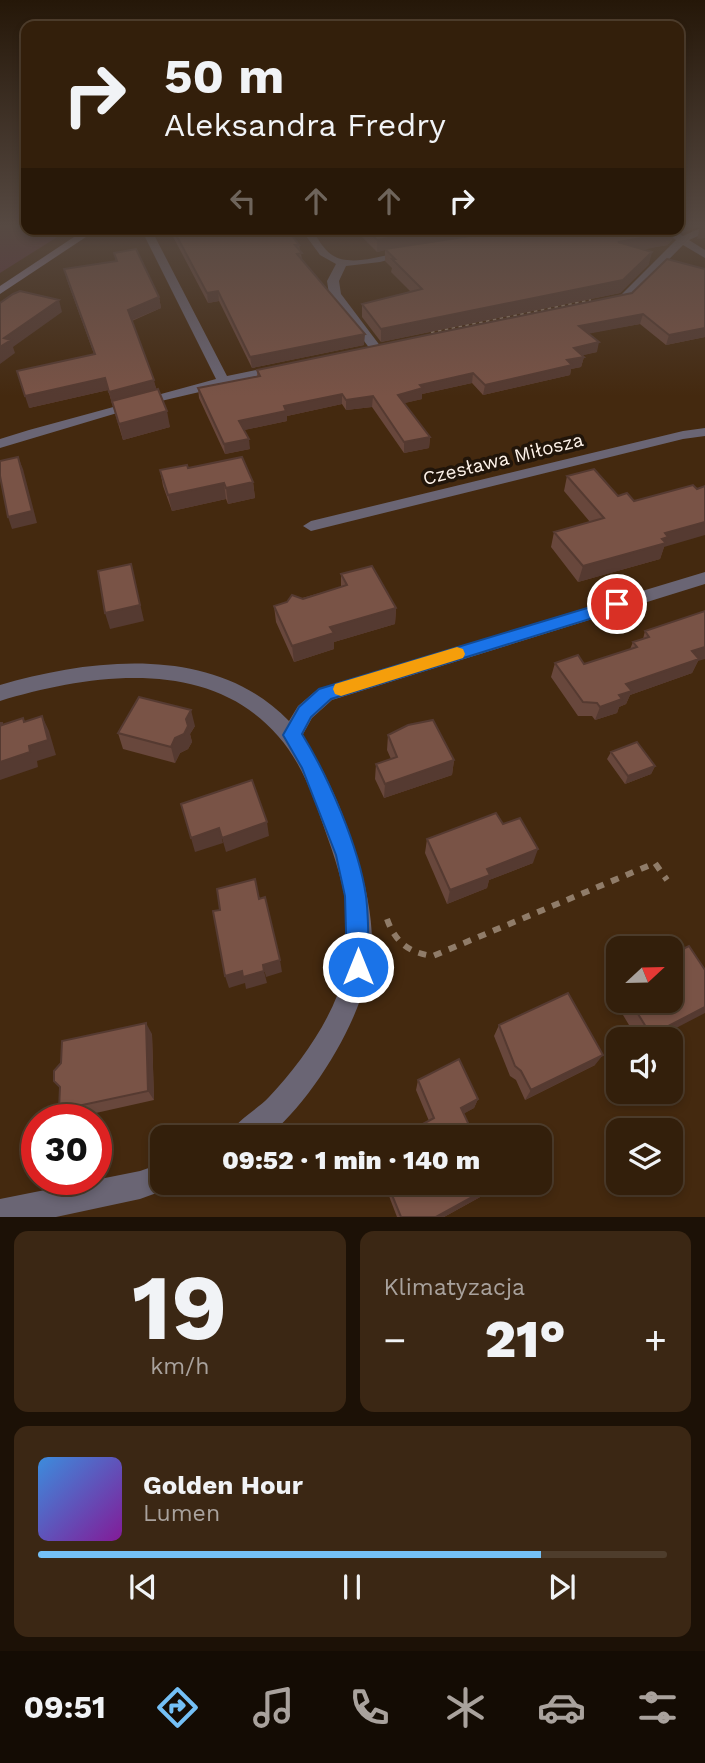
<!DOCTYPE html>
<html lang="pl">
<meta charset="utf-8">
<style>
:root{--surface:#331f0b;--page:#3b2714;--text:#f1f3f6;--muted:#a9a29d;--line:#4e3d2c;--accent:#74c0f6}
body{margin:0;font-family:"Work Sans",sans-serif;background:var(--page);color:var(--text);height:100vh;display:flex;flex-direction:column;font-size:26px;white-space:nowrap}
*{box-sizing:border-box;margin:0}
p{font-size:23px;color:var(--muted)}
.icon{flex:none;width:38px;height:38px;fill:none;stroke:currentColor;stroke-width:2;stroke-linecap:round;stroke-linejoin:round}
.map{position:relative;height:1217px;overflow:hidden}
.drawer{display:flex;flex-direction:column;gap:14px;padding:14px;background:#1c1106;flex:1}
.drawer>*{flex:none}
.banner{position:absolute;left:21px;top:21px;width:663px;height:214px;border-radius:14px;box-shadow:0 4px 10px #0003,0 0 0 2px var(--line);background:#331f0b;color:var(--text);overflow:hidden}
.needle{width:46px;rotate:68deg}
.tools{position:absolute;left:606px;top:936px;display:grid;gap:14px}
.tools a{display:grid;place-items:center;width:77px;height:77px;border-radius:14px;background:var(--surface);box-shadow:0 4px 10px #0003,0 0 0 2px var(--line);font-size:35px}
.speed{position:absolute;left:21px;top:1104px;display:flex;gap:14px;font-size:35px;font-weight:700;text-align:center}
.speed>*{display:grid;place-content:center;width:91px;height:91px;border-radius:50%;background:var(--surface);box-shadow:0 4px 10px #0003,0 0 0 2px var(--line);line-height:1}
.speed .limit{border:10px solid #d22;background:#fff;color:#111}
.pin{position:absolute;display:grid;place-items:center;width:60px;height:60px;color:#fff;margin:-30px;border:4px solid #fff;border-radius:50%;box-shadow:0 2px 7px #0007}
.me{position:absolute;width:77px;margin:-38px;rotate:0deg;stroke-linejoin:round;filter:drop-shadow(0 0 5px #0008)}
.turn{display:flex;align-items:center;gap:24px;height:147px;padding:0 28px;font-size:32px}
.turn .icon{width:91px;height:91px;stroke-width:2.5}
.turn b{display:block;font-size:49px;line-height:60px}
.lanes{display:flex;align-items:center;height:66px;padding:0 28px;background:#0003;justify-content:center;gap:35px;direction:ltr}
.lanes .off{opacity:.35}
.big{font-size:52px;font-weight:800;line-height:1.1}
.drawer .card{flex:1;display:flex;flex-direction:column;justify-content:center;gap:10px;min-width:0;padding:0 24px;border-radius:14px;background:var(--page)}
.drawer .dial{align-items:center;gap:0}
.dial b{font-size:91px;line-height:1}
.song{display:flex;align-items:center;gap:21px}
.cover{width:84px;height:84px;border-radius:10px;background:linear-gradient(135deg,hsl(210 70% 55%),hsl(290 70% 35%))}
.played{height:7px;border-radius:4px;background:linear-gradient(90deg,var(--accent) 80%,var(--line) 80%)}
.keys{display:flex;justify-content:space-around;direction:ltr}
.heat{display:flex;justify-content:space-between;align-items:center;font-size:38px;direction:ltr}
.drawer .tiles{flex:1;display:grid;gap:14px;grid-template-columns:1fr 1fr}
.card:last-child{grid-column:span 2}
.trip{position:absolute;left:150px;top:1125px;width:402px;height:70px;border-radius:14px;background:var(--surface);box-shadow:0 4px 10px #0003,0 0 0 2px var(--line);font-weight:800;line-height:70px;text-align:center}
.tab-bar{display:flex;height:112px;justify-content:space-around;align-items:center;background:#140c04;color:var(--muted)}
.tab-bar .icon{width:49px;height:49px}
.tab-bar .active{color:var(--accent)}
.tab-bar b{font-size:32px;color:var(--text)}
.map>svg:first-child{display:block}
</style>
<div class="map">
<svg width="705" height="1217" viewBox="0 0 705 1217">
<rect width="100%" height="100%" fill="#44290f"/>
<path fill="#5d3441" d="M 0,225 L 26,225 L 26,229 L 70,229 L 0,273 Z"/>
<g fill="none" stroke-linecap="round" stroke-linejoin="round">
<path stroke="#907c69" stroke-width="2.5" stroke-dasharray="3.5 3.5" stroke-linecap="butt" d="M 431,332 L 591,300"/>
<path stroke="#907c69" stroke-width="6" stroke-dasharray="8 8" stroke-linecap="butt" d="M 387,919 C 395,942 409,953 433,956 L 655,863 L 667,880"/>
<path fill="#6a6574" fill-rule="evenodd" d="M 705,226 L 705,233 L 689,240 L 705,250 L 705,258 L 683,245 L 629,300 L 605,303 L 605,299 L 621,295 L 676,240 L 660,229 L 672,229 L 683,236 Z
M 141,229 L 151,229 L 227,376 L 280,365 L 286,369 L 285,372 L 144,405 L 0,448 L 0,439 L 29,430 L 216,379 Z
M 301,229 L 311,229 C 318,238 323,249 332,255 C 351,268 388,254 408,250 L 413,253 L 380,262 L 346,266 L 339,281 L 341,294 L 381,347 L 381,353 L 373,353 L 329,294 L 327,281 L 336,264 L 320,255 Z
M 705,428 L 705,436 L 683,439 L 311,531 L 303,526 L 311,521 L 683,431 Z
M 705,572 L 705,584 L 332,700 L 312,718 L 302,736 C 337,785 374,886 372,946 C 370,1008 314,1100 266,1138 L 228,1138 C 235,1120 256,1111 269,1097 C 301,1063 334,1017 345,971 C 356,927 342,877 327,836 C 315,801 303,764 278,736 C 209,656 90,674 0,701 L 0,685 C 93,658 215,644 289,721 L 298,706 L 318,689 Z
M 163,1163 L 163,1183 L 175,1183 L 173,1187 L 140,1199 L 56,1217 L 0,1217 L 0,1199 L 140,1171 Z"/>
<path fill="#8a829b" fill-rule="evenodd" d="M 86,229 L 98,229 L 0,294 L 0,286 Z"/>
</g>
<path fill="#68473c" d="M 679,225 L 702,225 L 683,233 L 677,229 L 679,229 Z
M 169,229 L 287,229 L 299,245 L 302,259 L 364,345 L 252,368 L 219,301 L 208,303 Z
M 354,229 L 498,229 L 496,232 L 675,229 L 672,240 L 667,245 L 644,249 L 649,264 L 620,293 L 381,342 L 362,317 L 362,304 L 411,292 L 391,272 L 392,268 L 385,261 L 385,250 L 377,252 Z
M 114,253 L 159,297 L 161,308 L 132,321 L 170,427 L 123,440 L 108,390 L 29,408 L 94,354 L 67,280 L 64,269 L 116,262 Z
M 705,269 L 705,337 L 666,345 L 640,324 L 589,333 L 597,352 L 582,355 L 584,357 L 581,367 L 571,369 L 570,375 L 483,395 L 472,383 L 422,394 L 422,399 L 404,403 L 430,437 L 429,448 L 404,453 L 372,407 L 346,410 L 342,404 L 287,416 L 287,421 L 244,430 L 250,449 L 225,454 L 199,398 L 198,388 L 257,376 L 257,370 L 632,293 Z
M 188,468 L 253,482 L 255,498 L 228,504 L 226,499 L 172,511 L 163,486 L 160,470 Z
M 567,476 L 664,547 L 660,559 L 578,582 L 551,547 L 554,532 L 590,522 L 564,491 Z
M 341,574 L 396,608 L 395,624 L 334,642 L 334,649 L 294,662 L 276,622 L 274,606 L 341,587 Z
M 645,631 L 698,661 L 692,673 L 630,695 L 626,704 L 619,707 L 617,713 L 595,720 L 592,716 L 578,716 L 551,677 L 555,663 L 584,664 L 630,649 L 633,642 L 643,639 Z
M 195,726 L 190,734 L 192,742 L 188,749 L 180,753 L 175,763 L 123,749 L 118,733 Z
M 388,735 L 454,760 L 452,775 L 384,798 L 375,779 L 376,764 L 391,759 L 387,750 Z
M 611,752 L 655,766 L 651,774 L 625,784 L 607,759 Z
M 503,824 L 533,863 L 489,880 L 487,888 L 447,904 L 425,853 L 427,839 Z
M 618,970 L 618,1001 L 670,1001 L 653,1040 L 638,1040 L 605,985 L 613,973 Z
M 499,1025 L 595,1065 L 525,1100 L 516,1080 L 510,1076 L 494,1036 Z
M 152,1034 L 154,1100 L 69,1119 L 59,1110 Z
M 418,1080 L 478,1099 L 474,1108 L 464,1113 L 429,1121 L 416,1090 Z
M 384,1183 L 495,1183 L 496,1184 L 491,1191 L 444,1217 L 397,1217 Z"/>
<path fill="#553a31" d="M 685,225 L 702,225 L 683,233 Z
M 705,227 L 705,238 L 697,239 L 700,228 Z
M 442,229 L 498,229 L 496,232 L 385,249 L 385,250 L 377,252 L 377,240 Z
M 675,229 L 672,240 L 667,245 L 616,255 L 618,242 Z
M 652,252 L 649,264 L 620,293 L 381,342 L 381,329 Z
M 218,291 L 219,301 L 208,303 L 207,293 Z
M 159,297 L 161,308 L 130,321 L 128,310 Z
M 59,300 L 62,312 L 13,347 L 15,353 L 0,364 L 0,347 L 4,338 Z
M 643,314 L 640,324 L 577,336 L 579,326 Z
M 705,328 L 705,337 L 666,345 L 669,335 Z
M 365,334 L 364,345 L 252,368 L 250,357 Z
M 599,342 L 597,352 L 572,358 L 574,348 Z
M 584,357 L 581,367 L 571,369 L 570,375 L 483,395 L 485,385 L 567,360 Z
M 473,373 L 472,383 L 422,394 L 422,399 L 397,405 L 398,395 L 420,385 Z
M 105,378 L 108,390 L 29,408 L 25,396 Z
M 154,380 L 157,392 L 112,404 L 109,392 Z
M 342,394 L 342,404 L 287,416 L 287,421 L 240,431 L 239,421 L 284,406 Z
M 373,396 L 372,407 L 346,410 L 346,400 Z
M 167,411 L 170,427 L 123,440 L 119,424 Z
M 430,437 L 429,448 L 404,453 L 404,442 Z
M 249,439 L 250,449 L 225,454 L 224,444 Z
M 18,457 L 23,469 L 37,523 L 12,529 L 8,517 Z
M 253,482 L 255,498 L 228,504 L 226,488 Z
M 224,483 L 226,499 L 172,511 L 168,495 Z
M 705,522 L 705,535 L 664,547 L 660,559 L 578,582 L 583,566 L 665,533 Z
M 131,564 L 144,621 L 110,629 L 105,613 Z
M 396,608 L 395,624 L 334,642 L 334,649 L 294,662 L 292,646 L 330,627 Z
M 705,647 L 705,659 L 698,661 L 692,673 L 630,695 L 626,704 L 619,707 L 617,713 L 595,720 L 600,707 L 619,695 L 626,684 L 692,651 Z
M 191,710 L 195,726 L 190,734 L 192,742 L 188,749 L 180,753 L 175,763 L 171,747 Z
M 42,716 L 49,731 L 56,755 L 37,761 L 38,767 L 0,780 L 0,762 L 29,746 Z
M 454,760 L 452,775 L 384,798 L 385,784 Z
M 655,766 L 651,774 L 625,784 L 628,776 Z
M 267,822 L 269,836 L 226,852 L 222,838 Z
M 219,828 L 223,843 L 195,852 L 191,838 Z
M 538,849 L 533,863 L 489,880 L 487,888 L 447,904 L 450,890 L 487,869 Z
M 280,960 L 282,972 L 266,977 L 263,965 Z
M 242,971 L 264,971 L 267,983 L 246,989 L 245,983 L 229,988 L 225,976 Z
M 705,1007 L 705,1013 L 653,1040 L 647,1040 L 651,1035 Z
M 146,1023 L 152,1034 L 154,1100 L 148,1091 Z
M 603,1055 L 595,1065 L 525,1100 L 531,1090 Z
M 478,1099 L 474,1108 L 458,1117 L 461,1108 Z
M 496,1184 L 491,1191 L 444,1217 L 436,1217 Z"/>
<path fill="#795346" stroke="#553a31" stroke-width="2" d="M 173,229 L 287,229 L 299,245 L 295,245 L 302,253 L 297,254 L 365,334 L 250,357 L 218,291 L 207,293 Z
M 366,229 L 442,229 L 377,240 Z
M 506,229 L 675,229 L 671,233 L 618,242 L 652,252 L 623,280 L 381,329 L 362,304 L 422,289 L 392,259 L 395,259 L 385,249 L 503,231 Z
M 136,249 L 159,297 L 128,310 L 154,380 L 109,392 L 105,378 L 25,396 L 17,371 L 95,354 L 64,269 L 117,261 L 114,253 Z
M 667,259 L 705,269 L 705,328 L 669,335 L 643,314 L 579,326 L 599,342 L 574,348 L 584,357 L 567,360 L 572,365 L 485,385 L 473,373 L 420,385 L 423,388 L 398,395 L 430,437 L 404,442 L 373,396 L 346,400 L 342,394 L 284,406 L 286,411 L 239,421 L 249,439 L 224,444 L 198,388 L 260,376 L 257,370 L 632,293 Z
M 20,291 L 59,300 L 4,338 L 11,340 L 0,347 L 0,303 L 13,294 Z
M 158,389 L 167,411 L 119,424 L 112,401 Z
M 18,457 L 32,511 L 8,517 L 0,476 L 0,461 Z
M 242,457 L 253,482 L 226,488 L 224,483 L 168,495 L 160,470 L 187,465 L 188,468 Z
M 594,469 L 618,496 L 627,493 L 634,501 L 693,485 L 697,489 L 705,486 L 705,522 L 665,533 L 668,537 L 662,539 L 666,543 L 583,566 L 554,532 L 604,518 L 567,476 Z
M 131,564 L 140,605 L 105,613 L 98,571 Z
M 372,566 L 396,608 L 330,627 L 334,633 L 292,646 L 274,606 L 287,602 L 292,595 L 303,599 L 347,585 L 341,574 Z
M 705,611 L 705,647 L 692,651 L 699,659 L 626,684 L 632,691 L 619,695 L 622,699 L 600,707 L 597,703 L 583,702 L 555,663 L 578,655 L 584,664 L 637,647 L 633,642 L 649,637 L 645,631 Z
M 139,697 L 191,710 L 186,719 L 188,726 L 184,734 L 175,738 L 171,747 L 118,733 Z
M 42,716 L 48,740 L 29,746 L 30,752 L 0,762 L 0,723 L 2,723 L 2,725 L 23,718 L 24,722 Z
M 433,720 L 454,760 L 385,784 L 376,764 L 397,757 L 388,735 L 408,725 Z
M 637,742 L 655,766 L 628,776 L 611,752 Z
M 252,780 L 267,822 L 222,838 L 219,828 L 191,838 L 181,804 Z
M 496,813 L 503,824 L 520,818 L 538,849 L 487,869 L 490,875 L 450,890 L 427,839 Z
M 255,879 L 259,899 L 265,897 L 280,960 L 263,965 L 264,971 L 243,977 L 242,971 L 225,976 L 213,911 L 220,910 L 217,889 Z
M 689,946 L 705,970 L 705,1007 L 651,1035 L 630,1001 L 670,1001 L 670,955 Z
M 618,970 L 618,981 L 613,973 Z
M 568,993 L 603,1055 L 531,1090 L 521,1071 L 515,1066 L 499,1025 Z
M 146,1023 L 148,1091 L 59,1110 L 60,1087 L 54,1081 L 54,1071 L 61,1063 L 62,1041 Z
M 459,1059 L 478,1099 L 461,1108 L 475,1138 L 397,1138 L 434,1118 L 418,1080 Z
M 387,1183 L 495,1183 L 496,1184 L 436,1217 L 401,1217 Z"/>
<linearGradient id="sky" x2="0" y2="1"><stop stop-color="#251708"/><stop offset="0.57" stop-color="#564942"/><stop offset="1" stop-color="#564942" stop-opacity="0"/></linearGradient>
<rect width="705" height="396" fill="url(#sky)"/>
<path fill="#1a73e8" stroke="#114b97" stroke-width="2" d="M 617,599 L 622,600 L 625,604 L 622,609 L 331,699 L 311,717 L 302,734 C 328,776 359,847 366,896 C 369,919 368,944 369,967 L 366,975 L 358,978 L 350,975 L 347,967 L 345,896 L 336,855 L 302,768 L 283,735 L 299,707 L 319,689 Z"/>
<path fill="#f59e0b" d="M 457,647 L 463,649 L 465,654 L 463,658 L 341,696 L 335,694 L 333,689 L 335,684 Z"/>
<g text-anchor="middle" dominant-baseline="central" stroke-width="7" stroke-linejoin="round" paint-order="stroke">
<g font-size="19" fill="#fef3ea" stroke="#21150a">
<text transform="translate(503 459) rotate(-14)">Czesława Miłosza</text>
</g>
</g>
</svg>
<div class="tools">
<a><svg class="needle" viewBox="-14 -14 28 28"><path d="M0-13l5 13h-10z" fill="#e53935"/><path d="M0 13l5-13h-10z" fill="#a9a29d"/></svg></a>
<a><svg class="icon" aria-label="sound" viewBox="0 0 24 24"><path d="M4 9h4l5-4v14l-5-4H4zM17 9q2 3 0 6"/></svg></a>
<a><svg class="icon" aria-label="layers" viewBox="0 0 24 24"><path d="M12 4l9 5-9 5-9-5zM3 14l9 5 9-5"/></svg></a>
</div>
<div class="speed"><div class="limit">30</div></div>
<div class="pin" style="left:617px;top:604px;background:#d93025"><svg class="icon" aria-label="arrive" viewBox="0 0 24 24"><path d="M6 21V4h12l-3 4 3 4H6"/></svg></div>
<svg class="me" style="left:358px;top:967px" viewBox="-20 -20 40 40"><circle r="17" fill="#1a73e8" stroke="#fff" stroke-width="3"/><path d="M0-11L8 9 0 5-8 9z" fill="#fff"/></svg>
<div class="trip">09:52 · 1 min · 140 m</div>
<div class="banner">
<div class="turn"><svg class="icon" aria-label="right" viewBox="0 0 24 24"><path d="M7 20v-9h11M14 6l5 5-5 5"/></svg><div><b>50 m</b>Aleksandra Fredry</div></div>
<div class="lanes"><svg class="icon off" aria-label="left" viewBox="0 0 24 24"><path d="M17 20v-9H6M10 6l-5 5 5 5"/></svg><svg class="icon off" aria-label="ahead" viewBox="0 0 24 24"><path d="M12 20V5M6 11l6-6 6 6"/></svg><svg class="icon off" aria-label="ahead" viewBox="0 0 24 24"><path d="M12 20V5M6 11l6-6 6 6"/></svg><svg class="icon" aria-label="right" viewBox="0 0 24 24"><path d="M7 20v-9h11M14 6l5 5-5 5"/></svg></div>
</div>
</div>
<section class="drawer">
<div class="tiles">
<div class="card dial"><b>19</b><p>km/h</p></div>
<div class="card"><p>Klimatyzacja</p>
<div class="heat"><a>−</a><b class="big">21°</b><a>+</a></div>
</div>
<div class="card">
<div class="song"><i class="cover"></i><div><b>Golden Hour</b><p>Lumen</p></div></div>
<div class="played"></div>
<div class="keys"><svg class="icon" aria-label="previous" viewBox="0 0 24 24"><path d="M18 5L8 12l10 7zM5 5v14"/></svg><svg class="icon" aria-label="pause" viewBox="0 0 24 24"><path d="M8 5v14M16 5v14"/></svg><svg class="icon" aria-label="next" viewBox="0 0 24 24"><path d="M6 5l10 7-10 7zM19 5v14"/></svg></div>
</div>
</div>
</section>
<nav class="tab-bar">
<b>09:51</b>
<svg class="icon active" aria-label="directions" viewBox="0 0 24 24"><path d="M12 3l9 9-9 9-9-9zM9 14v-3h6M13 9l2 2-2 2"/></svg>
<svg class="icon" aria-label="music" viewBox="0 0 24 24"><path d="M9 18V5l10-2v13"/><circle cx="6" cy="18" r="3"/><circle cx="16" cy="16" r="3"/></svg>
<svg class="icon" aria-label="phone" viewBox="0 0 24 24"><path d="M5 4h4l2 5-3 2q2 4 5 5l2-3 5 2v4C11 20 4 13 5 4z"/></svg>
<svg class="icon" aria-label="climate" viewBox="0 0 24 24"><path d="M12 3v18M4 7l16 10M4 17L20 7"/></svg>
<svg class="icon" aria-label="car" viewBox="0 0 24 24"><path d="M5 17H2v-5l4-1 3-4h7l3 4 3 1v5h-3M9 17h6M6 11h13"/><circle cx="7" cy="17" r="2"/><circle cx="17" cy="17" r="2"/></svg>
<svg class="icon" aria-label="filters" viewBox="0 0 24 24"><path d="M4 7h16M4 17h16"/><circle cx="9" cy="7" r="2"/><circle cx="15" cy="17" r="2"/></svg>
</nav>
